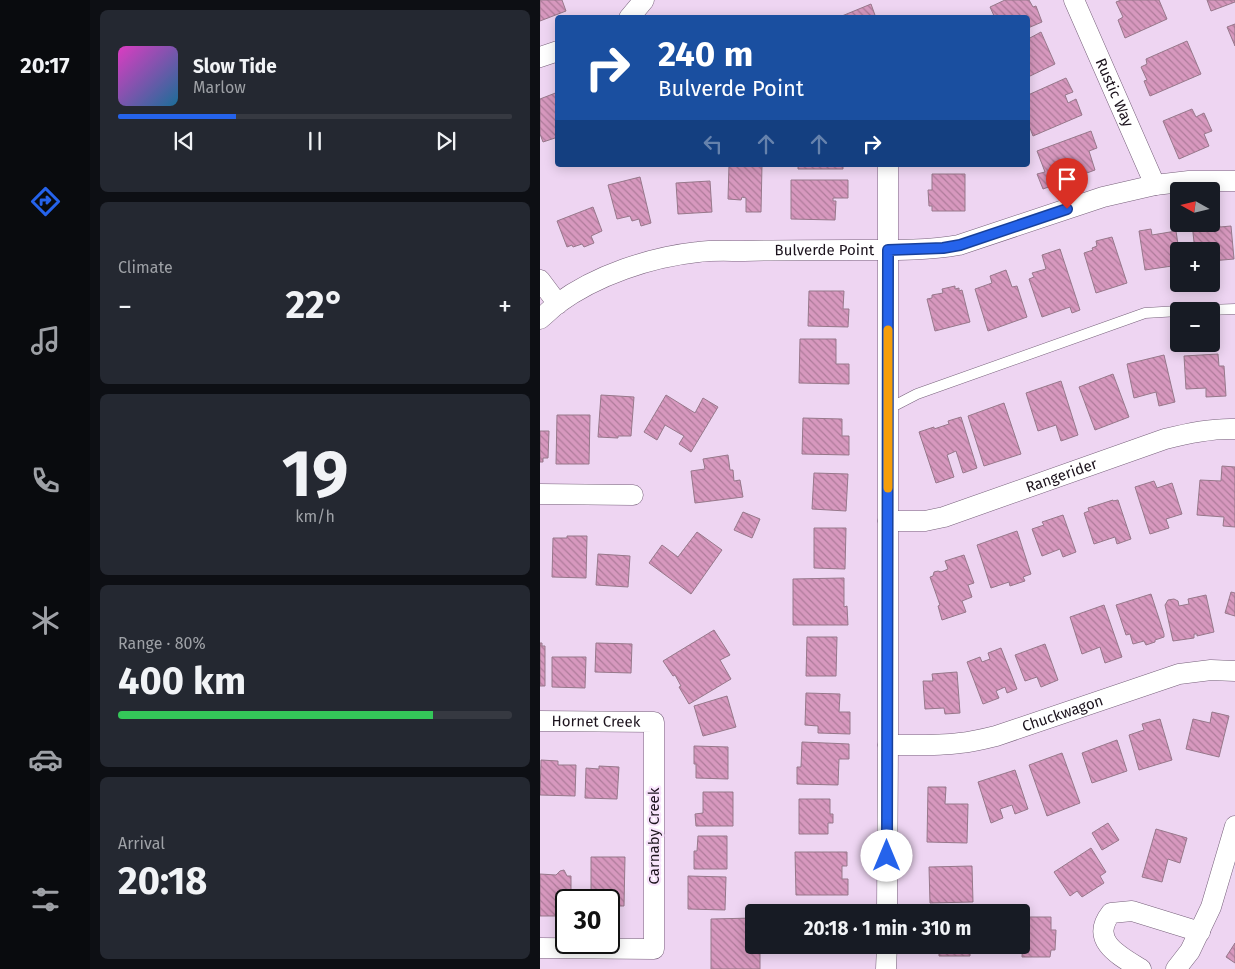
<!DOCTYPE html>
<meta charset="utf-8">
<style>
:root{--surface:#171b24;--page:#242831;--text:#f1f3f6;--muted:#9ea1a6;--line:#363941;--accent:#2563eb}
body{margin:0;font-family:"Fira Sans",sans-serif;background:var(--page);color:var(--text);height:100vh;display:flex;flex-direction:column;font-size:19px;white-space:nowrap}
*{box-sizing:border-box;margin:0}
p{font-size:16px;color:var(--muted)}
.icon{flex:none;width:28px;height:28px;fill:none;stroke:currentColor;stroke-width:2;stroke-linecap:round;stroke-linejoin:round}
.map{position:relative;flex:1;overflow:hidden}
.panel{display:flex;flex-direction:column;gap:10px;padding:10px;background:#0d0f14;width:450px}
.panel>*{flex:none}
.guide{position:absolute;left:15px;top:15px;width:475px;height:152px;border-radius:5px;box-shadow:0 2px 12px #0003;background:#1a4fa0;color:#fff;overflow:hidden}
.needle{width:32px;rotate:278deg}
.controls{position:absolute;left:630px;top:182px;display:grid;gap:10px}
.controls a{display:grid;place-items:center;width:50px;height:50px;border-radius:5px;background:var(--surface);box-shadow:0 2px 12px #0003;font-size:25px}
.speed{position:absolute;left:15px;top:889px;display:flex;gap:10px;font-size:25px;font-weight:700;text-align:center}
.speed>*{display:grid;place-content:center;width:65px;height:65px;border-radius:50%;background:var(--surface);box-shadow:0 2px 12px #0003;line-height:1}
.speed .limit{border:2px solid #111;border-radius:8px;background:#fff;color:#111}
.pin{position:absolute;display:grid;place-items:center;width:42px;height:42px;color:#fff;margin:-51px -21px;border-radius:50% 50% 50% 0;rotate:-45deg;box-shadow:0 0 5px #0007}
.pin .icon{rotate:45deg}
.me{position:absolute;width:55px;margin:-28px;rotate:0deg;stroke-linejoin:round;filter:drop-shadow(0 0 4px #0008)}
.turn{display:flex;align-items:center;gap:18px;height:105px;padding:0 20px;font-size:22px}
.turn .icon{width:65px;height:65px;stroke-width:2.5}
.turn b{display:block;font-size:35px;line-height:42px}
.lanes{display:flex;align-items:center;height:48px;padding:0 20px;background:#0003;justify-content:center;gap:25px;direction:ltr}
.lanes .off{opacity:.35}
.big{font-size:38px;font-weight:700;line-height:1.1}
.panel .widget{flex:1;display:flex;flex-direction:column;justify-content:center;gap:8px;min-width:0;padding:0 18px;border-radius:8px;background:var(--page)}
.panel .dial{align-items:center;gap:0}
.dial b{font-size:65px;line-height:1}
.song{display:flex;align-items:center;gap:15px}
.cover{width:60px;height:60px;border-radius:8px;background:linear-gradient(135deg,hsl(310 70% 55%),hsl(200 70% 35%))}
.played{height:5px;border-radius:2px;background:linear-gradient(90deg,var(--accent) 30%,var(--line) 30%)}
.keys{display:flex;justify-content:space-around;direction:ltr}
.heat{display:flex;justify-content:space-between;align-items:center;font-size:28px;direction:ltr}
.charge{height:8px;border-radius:4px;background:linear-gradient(90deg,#34c759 80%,var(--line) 0)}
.trip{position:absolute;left:205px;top:904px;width:285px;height:50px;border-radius:5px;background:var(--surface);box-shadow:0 2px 12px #0003;font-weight:700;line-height:50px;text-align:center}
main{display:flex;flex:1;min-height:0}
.menu{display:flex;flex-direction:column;width:90px;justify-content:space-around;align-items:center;background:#090b0e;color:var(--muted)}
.menu .icon{width:35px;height:35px}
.menu .on{color:var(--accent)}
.menu b{font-size:22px;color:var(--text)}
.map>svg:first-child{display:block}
</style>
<main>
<nav class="menu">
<b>20:17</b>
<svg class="icon on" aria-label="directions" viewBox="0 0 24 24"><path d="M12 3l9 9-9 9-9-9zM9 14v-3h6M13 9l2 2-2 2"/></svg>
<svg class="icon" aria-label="music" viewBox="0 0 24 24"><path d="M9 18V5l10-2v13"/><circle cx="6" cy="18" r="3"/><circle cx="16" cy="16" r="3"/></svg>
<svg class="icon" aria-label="phone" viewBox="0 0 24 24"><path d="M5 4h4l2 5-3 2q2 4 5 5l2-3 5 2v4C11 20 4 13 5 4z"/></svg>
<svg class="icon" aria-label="climate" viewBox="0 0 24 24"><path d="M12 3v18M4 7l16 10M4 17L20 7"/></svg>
<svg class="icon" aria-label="car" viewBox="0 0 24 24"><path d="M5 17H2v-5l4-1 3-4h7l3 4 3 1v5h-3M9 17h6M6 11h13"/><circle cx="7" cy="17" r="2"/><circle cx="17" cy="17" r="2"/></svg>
<svg class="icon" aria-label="filters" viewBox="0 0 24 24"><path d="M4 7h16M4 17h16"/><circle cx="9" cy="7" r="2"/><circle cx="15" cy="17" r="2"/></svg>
</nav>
<section class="panel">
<div class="widget">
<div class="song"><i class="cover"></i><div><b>Slow Tide</b><p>Marlow</p></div></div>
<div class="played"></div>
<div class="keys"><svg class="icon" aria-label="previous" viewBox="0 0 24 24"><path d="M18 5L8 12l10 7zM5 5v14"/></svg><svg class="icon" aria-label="pause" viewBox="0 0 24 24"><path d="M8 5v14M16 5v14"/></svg><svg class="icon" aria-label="next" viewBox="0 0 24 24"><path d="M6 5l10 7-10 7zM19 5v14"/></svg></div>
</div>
<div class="widget"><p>Climate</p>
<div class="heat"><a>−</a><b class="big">22°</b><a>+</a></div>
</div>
<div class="widget dial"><b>19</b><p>km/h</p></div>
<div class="widget"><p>Range · 80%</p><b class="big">400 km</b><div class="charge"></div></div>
<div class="widget"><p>Arrival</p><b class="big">20:18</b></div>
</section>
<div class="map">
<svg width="695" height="969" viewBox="0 0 695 969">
<defs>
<pattern id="building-back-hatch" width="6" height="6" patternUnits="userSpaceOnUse" patternTransform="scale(1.25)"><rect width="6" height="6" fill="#d798be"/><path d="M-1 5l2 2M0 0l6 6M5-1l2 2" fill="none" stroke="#ae7b9a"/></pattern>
</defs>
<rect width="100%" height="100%" fill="#eed5f2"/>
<path fill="url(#building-back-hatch)" stroke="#97788b" d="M 0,0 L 22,0 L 26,11 L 0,21 Z
M 465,0 L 489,0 L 493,7 L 496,6 L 502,22 L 488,28 L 488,18 L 455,18 L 450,7 Z
M 581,0 L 619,0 L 627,19 L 585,38 L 578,20 L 583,17 L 576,2 Z
M 667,0 L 695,0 L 695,2 L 671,11 Z
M 331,4 L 336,18 L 297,18 Z
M 695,24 L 695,46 L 687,27 Z
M 501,32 L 515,64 L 488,77 L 488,39 Z
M 647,41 L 661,74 L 610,96 L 604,81 L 607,80 L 601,67 L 607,64 L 606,59 Z
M 526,78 L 533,92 L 525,95 L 528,103 L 536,99 L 542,115 L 493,136 L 488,123 L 488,95 Z
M 18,92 L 18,137 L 3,142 L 0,134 L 0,99 Z
M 652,109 L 656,117 L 664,113 L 672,131 L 664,134 L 669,146 L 639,159 L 623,121 Z
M 551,131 L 557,148 L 549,151 L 555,170 L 503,189 L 497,174 L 505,172 L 497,151 Z
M 189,165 L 222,165 L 221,212 L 206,212 L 206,198 L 202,197 L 201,200 L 188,199 Z
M 258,165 L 303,165 L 303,169 L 258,169 Z
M 392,174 L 425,174 L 425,211 L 392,211 L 392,206 L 389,206 L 388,190 L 392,190 Z
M 100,177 L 111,223 L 101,226 L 99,219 L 92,221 L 90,216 L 77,219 L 68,185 Z
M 251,180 L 308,180 L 308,198 L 293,198 L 293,201 L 296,201 L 295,220 L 251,219 Z
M 170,181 L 172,212 L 138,214 L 136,183 Z
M 53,207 L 62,231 L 51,236 L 54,243 L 44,247 L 42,244 L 33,247 L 32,245 L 27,247 L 17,221 Z
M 679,223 L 680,227 L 691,226 L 694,259 L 671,261 L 671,251 L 655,251 L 652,224 Z
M 611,229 L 612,235 L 636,231 L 639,251 L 639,265 L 605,270 L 599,231 Z
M 572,237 L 587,283 L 556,293 L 544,253 L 553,250 L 552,248 L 557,246 L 556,241 Z
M 520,249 L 540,310 L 532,313 L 530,307 L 502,317 L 489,279 L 494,277 L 492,273 L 506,269 L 502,255 Z
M 466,270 L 472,287 L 477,286 L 487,317 L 448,331 L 435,289 L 452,283 L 450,276 Z
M 415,286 L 415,289 L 419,288 L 419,291 L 422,290 L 430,322 L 395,331 L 387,299 L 392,298 L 392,295 L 403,293 L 402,289 Z
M 269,291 L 304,291 L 303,309 L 309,309 L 308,327 L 268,326 Z
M 260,339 L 296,339 L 296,364 L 309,364 L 309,384 L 259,383 Z
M 678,354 L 679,366 L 684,366 L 686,396 L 666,397 L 666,388 L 646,389 L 644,356 Z
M 624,355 L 635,402 L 619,406 L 616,392 L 594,398 L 587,364 Z
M 573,374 L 589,417 L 555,430 L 539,387 Z
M 521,381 L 538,435 L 521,441 L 516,425 L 498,431 L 486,393 Z
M 61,395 L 94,397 L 91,436 L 78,436 L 78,438 L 58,437 Z
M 126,395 L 155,413 L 163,398 L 178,407 L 151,452 L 139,444 L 144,436 L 125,425 L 117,440 L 104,432 Z
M 464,403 L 481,454 L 444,466 L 428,416 Z
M 17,415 L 50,415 L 49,464 L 16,464 Z
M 421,417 L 437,468 L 423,473 L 416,451 L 407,455 L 414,477 L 396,483 L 379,432 L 394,427 L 394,429 L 409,424 L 408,421 Z
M 263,418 L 302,419 L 302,436 L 309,436 L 309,455 L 262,454 Z
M 0,431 L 9,431 L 8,458 L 3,458 L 3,462 L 0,462 Z
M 188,455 L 190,470 L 193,470 L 194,481 L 200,480 L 203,497 L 155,503 L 151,471 L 165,469 L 163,459 Z
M 682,466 L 695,467 L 695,527 L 683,526 L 684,517 L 657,515 L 660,480 L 681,481 Z
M 274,473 L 308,474 L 306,511 L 272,509 Z
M 614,481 L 617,488 L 632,483 L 642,514 L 626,519 L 629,528 L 610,534 L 595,487 Z
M 573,500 L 573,501 L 578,500 L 591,539 L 577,544 L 575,537 L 554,544 L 544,513 L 549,511 L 548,508 Z
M 203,512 L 220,519 L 212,538 L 194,530 Z
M 523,515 L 536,552 L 523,557 L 520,549 L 502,556 L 492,529 L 504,525 L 502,522 Z
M 274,528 L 306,528 L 305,569 L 274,568 Z
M 477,531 L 491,574 L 483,577 L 485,581 L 470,586 L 469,582 L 451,588 L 437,545 Z
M 157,532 L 182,550 L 151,594 L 109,563 L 122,545 L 138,557 Z
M 27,536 L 47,536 L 46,578 L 12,577 L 13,538 L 27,538 Z
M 58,554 L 90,556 L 88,587 L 56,585 Z
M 424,555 L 434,583 L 428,585 L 432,597 L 422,601 L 426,612 L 402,620 L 398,606 L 400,605 L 390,577 L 393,576 L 394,572 L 398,571 L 401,572 L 408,569 L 405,561 Z
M 304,578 L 304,607 L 307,606 L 308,625 L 253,625 L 253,579 Z
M 691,592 L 695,593 L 695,616 L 685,613 Z
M 611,594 L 624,634 L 624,637 L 615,640 L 615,642 L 606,645 L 604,641 L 593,644 L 590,634 L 586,635 L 576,605 Z
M 666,595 L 674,632 L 657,636 L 657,634 L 654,634 L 654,638 L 633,641 L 625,605 L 628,600 L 634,599 L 638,601 L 639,606 L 649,604 L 648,599 Z
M 564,605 L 582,657 L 565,663 L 560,647 L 542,654 L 530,617 Z
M 174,630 L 190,655 L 180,660 L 191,679 L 149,704 L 139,687 L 141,686 L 135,675 L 133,676 L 123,661 Z
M 267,637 L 297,637 L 296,676 L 266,676 Z
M 0,643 L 2,643 L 2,646 L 5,646 L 5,686 L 0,686 Z
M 56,643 L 92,644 L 91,673 L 55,672 Z
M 505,644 L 518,680 L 501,687 L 497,677 L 485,681 L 475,655 Z
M 461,648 L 477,689 L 467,693 L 465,687 L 456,691 L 459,698 L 443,704 L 427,662 L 440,657 L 442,662 L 450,659 L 448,653 Z
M 12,657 L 46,657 L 45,688 L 12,687 Z
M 417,672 L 420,713 L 405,714 L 404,708 L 385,709 L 383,681 L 393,681 L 392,674 Z
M 266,693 L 300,694 L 299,712 L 310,712 L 310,734 L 278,733 L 278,726 L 265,725 Z
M 187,696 L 196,727 L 163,736 L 154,706 Z
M 672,712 L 689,716 L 679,757 L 646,749 L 653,719 L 670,723 Z
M 620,719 L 632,760 L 599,770 L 589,735 L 604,730 L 602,724 Z
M 577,740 L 587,771 L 552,783 L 542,753 Z
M 262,742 L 309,744 L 309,759 L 299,759 L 298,785 L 257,784 L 257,767 L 261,767 Z
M 154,746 L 188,747 L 188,779 L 156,778 L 156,764 L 154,764 Z
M 522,753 L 540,803 L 507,816 L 489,765 Z
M 1,760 L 18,761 L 18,765 L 36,765 L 35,796 L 0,795 Z
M 59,766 L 79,767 L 77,799 L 45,798 L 46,768 L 59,769 Z
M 475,770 L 488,809 L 475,814 L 472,805 L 460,809 L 463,818 L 451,823 L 438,782 Z
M 388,787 L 406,787 L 405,804 L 428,804 L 427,843 L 387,842 Z
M 163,792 L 193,792 L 193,826 L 156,826 L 155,814 L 163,813 Z
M 259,799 L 290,799 L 290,814 L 293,814 L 293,823 L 288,823 L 288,834 L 259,834 Z
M 568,823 L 579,840 L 562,850 L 552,833 Z
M 616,829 L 647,838 L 640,863 L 628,859 L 622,882 L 602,877 Z
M 158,836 L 187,836 L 187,869 L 154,869 L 154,851 L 157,851 Z
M 551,848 L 566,872 L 560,876 L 564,883 L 542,897 L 537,891 L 530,896 L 514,872 Z
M 255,852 L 307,852 L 307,866 L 302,866 L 302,879 L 308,879 L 308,895 L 256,895 Z
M 51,857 L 85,857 L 84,906 L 70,906 L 70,899 L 51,899 Z
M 432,866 L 433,902 L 390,903 L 389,867 Z
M 24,870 L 27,876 L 31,876 L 31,900 L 26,900 L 26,908 L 17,908 L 17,916 L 0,916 L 0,874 L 16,875 L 20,871 Z
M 148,876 L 186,877 L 185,910 L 148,909 Z
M 483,917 L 511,917 L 511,930 L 516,930 L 515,950 L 511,950 L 510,957 L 482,957 Z
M 214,918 L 214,945 L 220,945 L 220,969 L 171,969 L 171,919 Z
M 695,943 L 695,963 L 686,957 Z
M 268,945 L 307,945 L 307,952 L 268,952 Z
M 399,945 L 430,945 L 430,956 L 399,956 Z"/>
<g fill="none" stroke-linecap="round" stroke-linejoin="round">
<defs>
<path id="service" d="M 642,311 L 695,309
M 348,409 L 377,394 L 605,313 L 639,311"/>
<g id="minor">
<path id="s1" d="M 534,0 L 615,185"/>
<path d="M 89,18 L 104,0"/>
<path d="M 0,57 L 18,51"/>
<path d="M 0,280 L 18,304"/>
<path id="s2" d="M 0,319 C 6,314 11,309 17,304 C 56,275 111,257 158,252 C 173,250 189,251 204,251 C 240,250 277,250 314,250 C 349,250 385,251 419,245 L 563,197 L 615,185 L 649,181 L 695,181"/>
<path d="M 0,494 L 93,495"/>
<path id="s3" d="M 348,521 L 385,521 L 404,517 L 625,439 C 648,433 671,428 695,429"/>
<path id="s4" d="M 0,721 L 114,722 L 114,949 L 0,948"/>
<path id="s5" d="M 348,745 C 372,745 397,746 420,743 C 432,742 444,739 456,736 L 639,674 L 671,670 L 695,671"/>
<path d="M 347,912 L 348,745 L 348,165"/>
<path d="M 346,969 L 347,945"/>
<path d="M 601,969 C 580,956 549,941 571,913 L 592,911 L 660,932"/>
<path d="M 636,969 L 650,951 L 671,907 L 695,826"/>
</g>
</defs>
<use href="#service" stroke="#76607a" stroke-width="11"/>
<use href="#minor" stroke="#76607a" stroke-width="21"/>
<use href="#service" stroke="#fff" stroke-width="10"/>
<use href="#minor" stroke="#fff" stroke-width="20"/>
</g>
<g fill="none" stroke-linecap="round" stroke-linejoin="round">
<defs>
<path id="route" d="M 347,856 L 348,250 L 403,248 L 420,245 L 527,209"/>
</defs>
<use href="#route" stroke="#184099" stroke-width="12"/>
<use href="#route" stroke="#2563eb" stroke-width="9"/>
<path stroke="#f59e0b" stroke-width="9" d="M 348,488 L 348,330"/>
</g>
<g text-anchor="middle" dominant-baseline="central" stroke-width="4.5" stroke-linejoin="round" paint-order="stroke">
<g font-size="15" fill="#1c131d" stroke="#f8e4fc">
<text stroke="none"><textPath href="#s1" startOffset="101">Rustic Way</textPath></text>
<text stroke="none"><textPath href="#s2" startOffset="301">Bulverde Point</textPath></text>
<text stroke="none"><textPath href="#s3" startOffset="181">Rangerider</textPath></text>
<text stroke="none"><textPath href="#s5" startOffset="179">Chuckwagon</textPath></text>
<text stroke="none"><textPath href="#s4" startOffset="56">Hornet Creek</textPath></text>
<text transform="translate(114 836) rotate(-90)">Carnaby Creek</text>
</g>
</g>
</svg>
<div class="controls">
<a><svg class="needle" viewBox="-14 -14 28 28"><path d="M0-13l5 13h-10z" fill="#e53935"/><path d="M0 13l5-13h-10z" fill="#9ea1a6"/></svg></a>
<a>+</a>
<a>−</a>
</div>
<div class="speed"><div class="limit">30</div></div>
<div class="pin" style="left:527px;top:209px;background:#d93025"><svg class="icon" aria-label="arrive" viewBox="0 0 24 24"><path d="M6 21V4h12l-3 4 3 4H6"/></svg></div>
<svg class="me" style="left:347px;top:856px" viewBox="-20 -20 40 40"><circle r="19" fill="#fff"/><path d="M0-13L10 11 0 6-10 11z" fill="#2563eb"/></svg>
<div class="trip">20:18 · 1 min · 310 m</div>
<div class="guide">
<div class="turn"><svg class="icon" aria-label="right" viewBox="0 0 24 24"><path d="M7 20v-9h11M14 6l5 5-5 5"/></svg><div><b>240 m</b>Bulverde Point</div></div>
<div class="lanes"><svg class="icon off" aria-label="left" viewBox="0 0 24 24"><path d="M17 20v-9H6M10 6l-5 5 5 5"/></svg><svg class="icon off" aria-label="ahead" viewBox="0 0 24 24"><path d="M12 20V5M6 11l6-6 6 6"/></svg><svg class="icon off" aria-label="ahead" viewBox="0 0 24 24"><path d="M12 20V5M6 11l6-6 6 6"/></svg><svg class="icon" aria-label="right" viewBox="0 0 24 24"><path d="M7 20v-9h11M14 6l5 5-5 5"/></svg></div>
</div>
</div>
</main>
